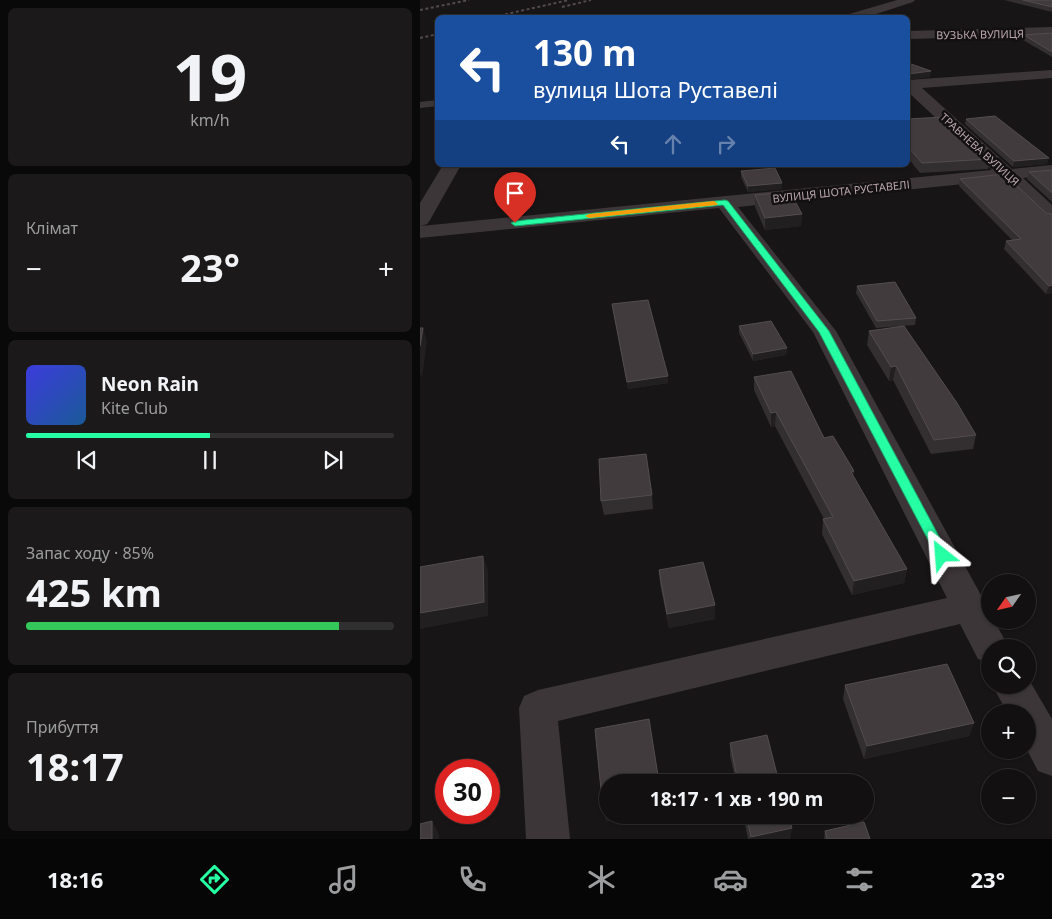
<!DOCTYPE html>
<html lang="uk">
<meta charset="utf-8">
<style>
:root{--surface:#121010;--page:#1b1919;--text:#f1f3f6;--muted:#9c9d9f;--line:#313030;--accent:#26ffa4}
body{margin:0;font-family:"Noto Sans",sans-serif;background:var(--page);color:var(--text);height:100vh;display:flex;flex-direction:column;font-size:19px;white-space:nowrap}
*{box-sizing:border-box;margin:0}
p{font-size:16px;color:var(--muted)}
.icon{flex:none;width:28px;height:28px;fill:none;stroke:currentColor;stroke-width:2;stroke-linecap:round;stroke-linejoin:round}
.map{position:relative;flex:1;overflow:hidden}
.details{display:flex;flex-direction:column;gap:8px;padding:8px;background:#0a0909;width:420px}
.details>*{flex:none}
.top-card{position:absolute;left:15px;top:15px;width:475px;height:152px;border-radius:8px;box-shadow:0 1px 4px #0004,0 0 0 1px var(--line);background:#1a4fa0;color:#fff;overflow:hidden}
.needle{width:32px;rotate:236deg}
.fabs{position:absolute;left:561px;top:574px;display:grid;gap:10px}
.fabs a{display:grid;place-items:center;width:55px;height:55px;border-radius:50%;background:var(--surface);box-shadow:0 1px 4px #0004,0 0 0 1px var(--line);font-size:25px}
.speed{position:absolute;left:15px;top:759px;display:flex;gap:10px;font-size:25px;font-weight:700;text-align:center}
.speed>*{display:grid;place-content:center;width:65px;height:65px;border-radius:50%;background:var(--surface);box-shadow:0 1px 4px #0004,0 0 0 1px var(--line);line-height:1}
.speed .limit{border:8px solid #d22;background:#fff;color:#111}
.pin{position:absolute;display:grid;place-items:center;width:42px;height:42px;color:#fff;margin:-51px -21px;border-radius:50% 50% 50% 0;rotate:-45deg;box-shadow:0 0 5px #0007}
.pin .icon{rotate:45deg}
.me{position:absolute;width:55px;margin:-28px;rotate:332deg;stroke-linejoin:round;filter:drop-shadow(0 0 4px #0008)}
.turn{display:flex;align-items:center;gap:18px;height:105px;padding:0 15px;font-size:22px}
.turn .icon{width:65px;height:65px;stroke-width:2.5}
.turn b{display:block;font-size:35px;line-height:42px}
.lanes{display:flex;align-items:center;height:48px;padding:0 15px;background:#0003;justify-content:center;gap:25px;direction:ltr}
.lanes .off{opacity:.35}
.big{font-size:38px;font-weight:700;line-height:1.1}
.details .tile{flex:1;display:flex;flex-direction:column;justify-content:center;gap:8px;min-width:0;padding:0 18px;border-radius:8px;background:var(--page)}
.details .dial{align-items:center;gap:0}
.dial b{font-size:65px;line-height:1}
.song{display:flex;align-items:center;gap:15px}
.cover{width:60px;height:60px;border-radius:8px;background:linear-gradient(135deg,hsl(240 70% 55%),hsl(210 70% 35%))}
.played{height:5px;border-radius:2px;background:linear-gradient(90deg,var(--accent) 50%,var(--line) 50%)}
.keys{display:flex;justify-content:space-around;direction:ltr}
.heat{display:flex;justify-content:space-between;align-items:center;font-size:28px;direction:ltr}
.charge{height:8px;border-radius:4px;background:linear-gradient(90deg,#34c759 85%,var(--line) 0)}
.trip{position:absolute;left:179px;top:774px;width:275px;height:50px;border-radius:25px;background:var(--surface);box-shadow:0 1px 4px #0004,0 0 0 1px var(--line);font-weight:700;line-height:50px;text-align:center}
.tab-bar{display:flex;height:80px;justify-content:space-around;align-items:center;background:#070606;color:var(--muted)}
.tab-bar .icon{width:35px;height:35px}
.tab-bar .active{color:var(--accent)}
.tab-bar b{font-size:22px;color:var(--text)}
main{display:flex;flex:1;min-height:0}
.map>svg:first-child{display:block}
</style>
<main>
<section class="details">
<div class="tile dial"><b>19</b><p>km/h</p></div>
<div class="tile"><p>Клімат</p>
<div class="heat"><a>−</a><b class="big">23°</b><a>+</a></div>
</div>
<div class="tile">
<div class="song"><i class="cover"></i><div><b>Neon Rain</b><p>Kite Club</p></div></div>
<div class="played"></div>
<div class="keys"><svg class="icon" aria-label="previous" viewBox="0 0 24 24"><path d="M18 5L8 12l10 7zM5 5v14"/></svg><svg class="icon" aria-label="pause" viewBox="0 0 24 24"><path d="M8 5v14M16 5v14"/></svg><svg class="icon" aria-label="next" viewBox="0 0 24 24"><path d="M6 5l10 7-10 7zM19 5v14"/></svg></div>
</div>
<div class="tile"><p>Запас ходу · 85%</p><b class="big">425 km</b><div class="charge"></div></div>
<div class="tile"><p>Прибуття</p><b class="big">18:17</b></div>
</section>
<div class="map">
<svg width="632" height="839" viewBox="0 0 632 839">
<rect width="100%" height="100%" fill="#181516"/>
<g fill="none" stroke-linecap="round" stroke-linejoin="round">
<path fill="#3d3638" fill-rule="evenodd" d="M 18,100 L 18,106 L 0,108 L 0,102 Z"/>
<path fill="#3d3638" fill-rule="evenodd" d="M 477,0 L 495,0 L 493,2 L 444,18 L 424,18 L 426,15 Z
M 632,27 L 632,35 L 488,39 L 488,31 Z
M 632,70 L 632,78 L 502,88 L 592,169 L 632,165 L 632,175 L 603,178 L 632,205 L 632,221 L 625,219 L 583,180 L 318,207 L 416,331 L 562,597 L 570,612 L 570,620 L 574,620 L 589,648 L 570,648 L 570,663 L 558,659 L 540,624 L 138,721 L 150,839 L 106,839 L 99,708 L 104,696 L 118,690 L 527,598 L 393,332 L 299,208 L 0,238 L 0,203 L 23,165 L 41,165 L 10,220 L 7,224 L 1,226 L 572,170 L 488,92 L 488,80 Z
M 608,678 L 632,719 L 632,776 L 618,771 L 607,750 L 608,712 L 587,712 L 572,685 L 608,685 Z"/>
<path stroke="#52494c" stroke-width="2" stroke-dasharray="3 2.5" stroke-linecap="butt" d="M 142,7 L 171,0
M 0,10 L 49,0
M 69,18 L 149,0
M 0,38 L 18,34"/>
</g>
<path fill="#332e2f" d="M 584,0 L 632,0 L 632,12 Z
M 632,33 L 632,57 L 603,40 L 604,35 Z
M 488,119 L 570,159 L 568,169 L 500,173 L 488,158 Z
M 546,119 L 627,164 L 593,167 L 545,124 Z
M 632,170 L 632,202 L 607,179 L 609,172 Z
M 321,171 L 362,183 L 362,189 L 328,192 L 321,177 Z
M 540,179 L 632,214 L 632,293 L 626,294 L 584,249 L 586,241 L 592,240 L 539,186 Z
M 335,195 L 382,214 L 381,226 L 345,230 L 335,207 Z
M 437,286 L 496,318 L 495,325 L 456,328 L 436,293 Z
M 192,304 L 248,376 L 248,383 L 208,389 Z
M 319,326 L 367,348 L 366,355 L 333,361 L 319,333 Z
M 449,331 L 556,435 L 553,449 L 511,454 L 473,380 L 469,381 L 447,345 Z
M 334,377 L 404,438 L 434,471 L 433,476 L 487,569 L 484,583 L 432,595 L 402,534 L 403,519 L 404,519 L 355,426 L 351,427 L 334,390 Z
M 232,495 L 233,509 L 184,515 L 181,501 Z
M 239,570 L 295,619 L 249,628 L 240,584 Z
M 425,685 L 554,723 L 549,736 L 444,759 L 423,699 Z
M 310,743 L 359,782 L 316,782 L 310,756 Z
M 323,815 L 368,815 L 370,839 L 328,839 Z
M 405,831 L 450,839 L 404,839 Z"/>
<path fill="#221f20" d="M 511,71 L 510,77 L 488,80 L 488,74 Z
M 629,158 L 627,164 L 593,167 L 594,161 Z
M 362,183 L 362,189 L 328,192 L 328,186 Z
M 382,214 L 381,226 L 345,230 L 345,218 Z
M 632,285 L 632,293 L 626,294 L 629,286 Z
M 3,328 L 7,341 L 2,378 L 0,373 L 0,346 Z
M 367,348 L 366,355 L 333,361 L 333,354 Z
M 476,366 L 473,380 L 469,381 L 471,367 Z
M 248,376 L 248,383 L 208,389 L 207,382 Z
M 356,412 L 355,426 L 351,427 L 351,413 Z
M 63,556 L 68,570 L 68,616 L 0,629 L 0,613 Z
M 487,569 L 484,583 L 432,595 L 434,581 Z
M 295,605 L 295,619 L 249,628 L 247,614 Z
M 554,723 L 549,736 L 444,759 L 447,746 Z
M 188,809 L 188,815 L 219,815 L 186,822 L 183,810 Z
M 12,821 L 19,834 L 19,839 L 12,839 Z
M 372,828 L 370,839 L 330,839 L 331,837 Z"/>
<path fill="#413b3d" stroke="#544c4e" d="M 603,0 L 632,0 L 632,7 Z
M 632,33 L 632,52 L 604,35 Z
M 488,63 L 511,71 L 488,74 Z
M 575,116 L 629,158 L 594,161 L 546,119 Z
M 523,117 L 570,159 L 502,163 L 488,147 L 488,119 Z
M 355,168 L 362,183 L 328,186 L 321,171 Z
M 632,170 L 632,193 L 609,172 Z
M 584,174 L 626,213 L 632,214 L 632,285 L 629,286 L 586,241 L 601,239 L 540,179 Z
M 370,192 L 382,214 L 345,218 L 335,195 Z
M 475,282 L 496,318 L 457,321 L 437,286 Z
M 228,300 L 248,376 L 207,382 L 192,304 Z
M 351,321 L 367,348 L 333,354 L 319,326 Z
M 484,326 L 537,403 L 556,435 L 514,440 L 476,366 L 471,367 L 449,331 Z
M 0,328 L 3,328 L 0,346 Z
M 371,371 L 404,438 L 413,436 L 434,471 L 431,472 L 487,569 L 434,581 L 403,519 L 413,517 L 356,412 L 351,413 L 334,377 Z
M 226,454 L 232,495 L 181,501 L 179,459 Z
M 63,556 L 64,602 L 0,613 L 0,567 Z
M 283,562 L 295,605 L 247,614 L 239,570 Z
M 527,664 L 554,723 L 447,746 L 425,685 Z
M 229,719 L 239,782 L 188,782 L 188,809 L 183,810 L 175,729 Z
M 347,735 L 359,782 L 318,782 L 310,743 Z
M 326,815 L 368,815 L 372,828 L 331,837 Z
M 12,821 L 12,839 L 0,839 L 0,824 Z
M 444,822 L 450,839 L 407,839 L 405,831 Z"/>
<path fill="#26ffa4" stroke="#19a66b" d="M 305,200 L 308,201 L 409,331 L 529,555 L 527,559 L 522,561 L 518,559 L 399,332 L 303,205 L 95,226 L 91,223 L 95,221 Z"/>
<path fill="#f59e0b" d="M 294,201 L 298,204 L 297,205 L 169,218 L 165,216 L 169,214 Z"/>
<g text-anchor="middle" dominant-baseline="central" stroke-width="5" stroke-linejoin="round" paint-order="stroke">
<g font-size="11" fill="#b9a6ad" stroke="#131011">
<text transform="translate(560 34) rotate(-1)">ВУЗЬКА ВУЛИЦЯ</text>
<text transform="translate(560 149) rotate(42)">ТРАВНЕВА ВУЛИЦЯ</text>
<text transform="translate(421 191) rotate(-6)">ВУЛИЦЯ ШОТА РУСТАВЕЛІ</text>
</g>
</g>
</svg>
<div class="fabs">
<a><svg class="needle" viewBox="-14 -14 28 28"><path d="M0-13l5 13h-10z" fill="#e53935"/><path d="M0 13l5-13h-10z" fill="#9c9d9f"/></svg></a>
<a><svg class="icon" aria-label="search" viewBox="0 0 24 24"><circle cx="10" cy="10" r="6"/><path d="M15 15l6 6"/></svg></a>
<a>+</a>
<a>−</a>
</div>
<div class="speed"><div class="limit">30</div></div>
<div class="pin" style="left:95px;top:223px;background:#d93025"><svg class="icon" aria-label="arrive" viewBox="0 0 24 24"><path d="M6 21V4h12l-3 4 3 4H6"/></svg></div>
<svg class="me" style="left:522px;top:555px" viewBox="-20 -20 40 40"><path d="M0-17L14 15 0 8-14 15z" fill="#26ffa4" stroke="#fff" stroke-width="4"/></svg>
<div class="trip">18:17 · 1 хв · 190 m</div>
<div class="top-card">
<div class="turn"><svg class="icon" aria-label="left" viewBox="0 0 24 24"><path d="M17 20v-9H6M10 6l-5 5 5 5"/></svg><div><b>130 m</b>вулиця Шота Руставелі</div></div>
<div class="lanes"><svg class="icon" aria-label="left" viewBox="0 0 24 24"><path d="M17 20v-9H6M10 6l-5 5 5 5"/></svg><svg class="icon off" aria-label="ahead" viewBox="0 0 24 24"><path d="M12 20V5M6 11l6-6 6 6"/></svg><svg class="icon off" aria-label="right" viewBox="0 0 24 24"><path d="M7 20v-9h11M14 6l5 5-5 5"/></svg></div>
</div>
</div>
</main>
<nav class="tab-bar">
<b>18:16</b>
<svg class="icon active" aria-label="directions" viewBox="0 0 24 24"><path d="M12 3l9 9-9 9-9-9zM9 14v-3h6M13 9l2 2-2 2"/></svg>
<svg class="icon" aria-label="music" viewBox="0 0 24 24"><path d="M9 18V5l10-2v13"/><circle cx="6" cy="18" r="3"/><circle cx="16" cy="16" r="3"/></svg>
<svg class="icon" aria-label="phone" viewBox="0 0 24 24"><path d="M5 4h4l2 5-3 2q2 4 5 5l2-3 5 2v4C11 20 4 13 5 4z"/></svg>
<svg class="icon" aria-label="climate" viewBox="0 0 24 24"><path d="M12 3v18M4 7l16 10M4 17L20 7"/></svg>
<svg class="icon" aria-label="car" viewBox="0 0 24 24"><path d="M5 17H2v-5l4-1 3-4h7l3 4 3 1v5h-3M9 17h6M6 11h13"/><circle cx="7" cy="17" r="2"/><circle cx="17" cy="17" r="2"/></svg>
<svg class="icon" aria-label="filters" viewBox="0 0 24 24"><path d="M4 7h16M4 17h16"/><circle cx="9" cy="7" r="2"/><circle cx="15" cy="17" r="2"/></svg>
<b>23°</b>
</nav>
